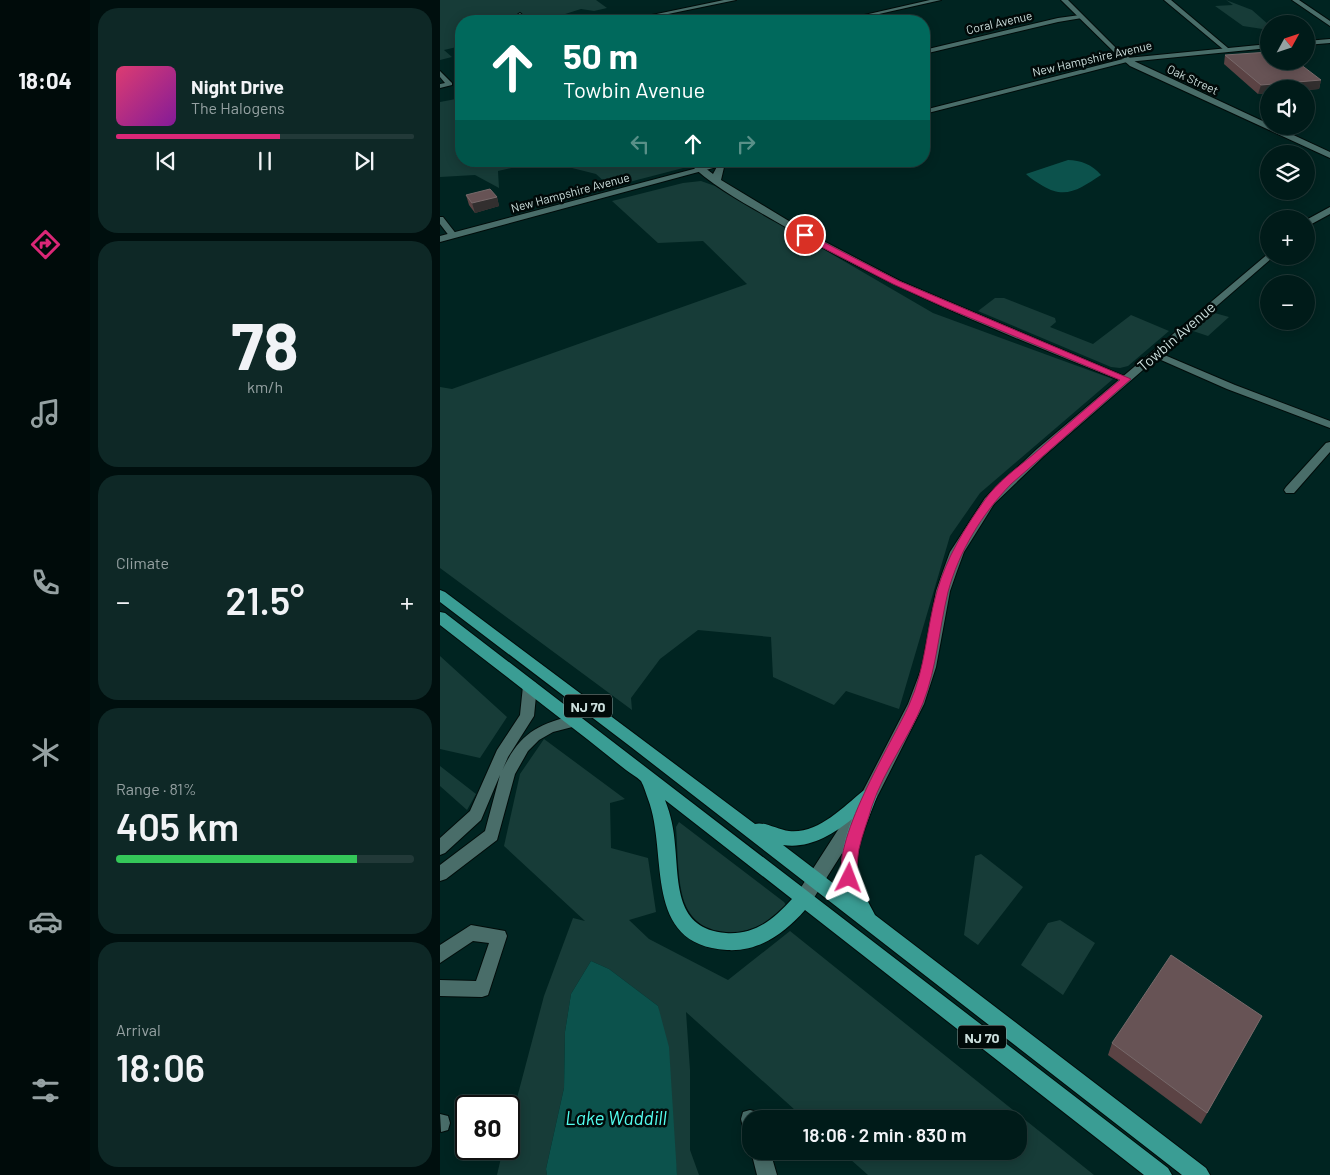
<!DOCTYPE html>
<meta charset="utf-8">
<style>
:root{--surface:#001b19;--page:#0e2826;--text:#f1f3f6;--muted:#95a1a2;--line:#223938;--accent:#db2777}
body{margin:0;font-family:Barlow,sans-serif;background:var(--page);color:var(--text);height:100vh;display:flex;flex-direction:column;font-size:19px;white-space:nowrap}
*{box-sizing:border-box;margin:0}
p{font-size:16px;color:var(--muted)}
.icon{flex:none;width:28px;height:28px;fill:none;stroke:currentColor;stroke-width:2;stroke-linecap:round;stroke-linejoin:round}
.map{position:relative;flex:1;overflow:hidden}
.details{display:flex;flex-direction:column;gap:8px;padding:8px;background:#000f0e;width:350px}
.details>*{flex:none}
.banner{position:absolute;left:15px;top:15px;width:475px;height:152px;border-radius:20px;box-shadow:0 2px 12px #0003,0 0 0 1px var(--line);background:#00695c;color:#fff;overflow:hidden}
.needle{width:32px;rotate:50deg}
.buttons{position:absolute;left:820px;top:15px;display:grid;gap:10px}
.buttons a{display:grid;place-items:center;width:55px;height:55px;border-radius:50%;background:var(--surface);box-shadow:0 2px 12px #0003,0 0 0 1px var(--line);font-size:25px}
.speed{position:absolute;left:15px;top:1095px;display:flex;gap:10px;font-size:25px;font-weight:700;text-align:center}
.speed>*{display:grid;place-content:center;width:65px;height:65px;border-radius:50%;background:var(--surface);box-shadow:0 2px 12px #0003,0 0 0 1px var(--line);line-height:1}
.speed .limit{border:2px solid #111;border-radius:8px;background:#fff;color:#111}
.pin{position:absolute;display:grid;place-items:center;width:42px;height:42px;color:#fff;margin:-21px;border:2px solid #fff;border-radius:50%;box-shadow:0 1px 5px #0007}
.me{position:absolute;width:55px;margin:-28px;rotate:3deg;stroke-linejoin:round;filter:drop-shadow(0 0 4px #0008)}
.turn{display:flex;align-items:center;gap:18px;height:105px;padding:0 25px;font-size:22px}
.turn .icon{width:65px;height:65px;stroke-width:2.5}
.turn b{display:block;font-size:35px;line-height:42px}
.lanes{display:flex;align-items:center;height:48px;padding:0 25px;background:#0003;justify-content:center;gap:25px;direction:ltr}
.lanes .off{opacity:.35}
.big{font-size:38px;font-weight:600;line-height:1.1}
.details .tile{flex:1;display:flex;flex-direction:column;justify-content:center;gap:8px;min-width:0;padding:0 18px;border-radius:20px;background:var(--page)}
.details .dial{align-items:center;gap:0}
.dial b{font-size:65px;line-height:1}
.song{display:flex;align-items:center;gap:15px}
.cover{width:60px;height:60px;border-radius:8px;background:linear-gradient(135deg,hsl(340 70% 55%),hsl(290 70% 35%))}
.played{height:5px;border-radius:2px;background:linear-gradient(90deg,var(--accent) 55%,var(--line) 55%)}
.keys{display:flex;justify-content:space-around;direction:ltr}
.heat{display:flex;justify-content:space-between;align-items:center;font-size:28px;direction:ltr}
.charge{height:8px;border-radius:4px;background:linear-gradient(90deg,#34c759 81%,var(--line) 0)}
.trip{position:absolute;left:302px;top:1110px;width:285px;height:50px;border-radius:20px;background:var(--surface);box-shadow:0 2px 12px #0003,0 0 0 1px var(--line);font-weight:600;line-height:50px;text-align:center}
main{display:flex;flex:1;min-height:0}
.tabs{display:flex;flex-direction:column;width:90px;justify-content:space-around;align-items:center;background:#000b0a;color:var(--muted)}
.tabs .icon{width:35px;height:35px}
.tabs .active{color:var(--accent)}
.tabs b{font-size:22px;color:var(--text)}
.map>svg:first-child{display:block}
</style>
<main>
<nav class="tabs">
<b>18:04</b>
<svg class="icon active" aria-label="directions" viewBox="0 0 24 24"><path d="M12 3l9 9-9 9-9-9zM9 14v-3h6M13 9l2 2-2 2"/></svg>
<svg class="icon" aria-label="music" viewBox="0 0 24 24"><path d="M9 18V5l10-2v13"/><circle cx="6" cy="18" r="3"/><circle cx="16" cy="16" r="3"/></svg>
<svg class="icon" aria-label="phone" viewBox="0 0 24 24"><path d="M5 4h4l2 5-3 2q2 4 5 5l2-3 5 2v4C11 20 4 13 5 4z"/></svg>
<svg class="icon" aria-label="climate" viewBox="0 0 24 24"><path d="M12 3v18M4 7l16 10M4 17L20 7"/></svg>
<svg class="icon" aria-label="car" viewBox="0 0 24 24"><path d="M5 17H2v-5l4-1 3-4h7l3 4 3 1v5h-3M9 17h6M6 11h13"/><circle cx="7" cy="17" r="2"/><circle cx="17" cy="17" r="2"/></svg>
<svg class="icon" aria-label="filters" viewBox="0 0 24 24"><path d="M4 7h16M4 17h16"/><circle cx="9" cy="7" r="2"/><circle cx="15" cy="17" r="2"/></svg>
</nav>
<section class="details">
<div class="tile">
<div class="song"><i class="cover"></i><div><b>Night Drive</b><p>The Halogens</p></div></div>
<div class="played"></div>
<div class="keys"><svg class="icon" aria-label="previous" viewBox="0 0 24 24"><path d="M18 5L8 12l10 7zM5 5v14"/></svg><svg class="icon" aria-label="pause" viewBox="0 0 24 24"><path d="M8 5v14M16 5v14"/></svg><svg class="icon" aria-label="next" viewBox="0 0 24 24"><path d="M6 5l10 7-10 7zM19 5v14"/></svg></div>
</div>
<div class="tile dial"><b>78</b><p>km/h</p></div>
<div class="tile"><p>Climate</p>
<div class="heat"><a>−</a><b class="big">21.5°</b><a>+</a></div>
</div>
<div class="tile"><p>Range · 81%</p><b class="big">405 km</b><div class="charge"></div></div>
<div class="tile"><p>Arrival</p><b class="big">18:06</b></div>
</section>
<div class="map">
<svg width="890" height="1175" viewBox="0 0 890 1175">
<rect width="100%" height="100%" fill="#002421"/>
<path fill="#173c38" d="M 0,0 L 156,0 L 167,8 L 154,11 L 141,9 L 103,21 L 21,21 L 21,46 L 4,50 L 12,57 L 0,60 Z
M 786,0 L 812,10 L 829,25 L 829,30 L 803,26 L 775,6 L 793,5 Z
M 21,98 L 21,161 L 102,161 L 58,171 L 59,188 L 35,175 L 0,177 L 0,102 Z
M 118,161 L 245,161 L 247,167 L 170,187 L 156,174 L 132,168 Z
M 261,181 L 275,186 L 493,313 L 673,379 L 540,493 L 510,536 L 459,709 L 406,691 L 394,705 L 333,677 L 331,637 L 258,630 L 220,659 L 191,698 L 192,710 L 0,568 L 0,387 L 12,389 L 307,284 L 263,241 L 218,243 L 172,201 L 243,183 Z
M 555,298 L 564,298 L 615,318 L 616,322 L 610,327 L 653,344 L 691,315 L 729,331 L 688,366 L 680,368 L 671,367 L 538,311 Z
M 771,312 L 789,317 L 768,336 L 750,330 Z
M 0,656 L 67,717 L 40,758 L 0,749 Z
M 104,739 L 185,799 L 170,803 L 171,848 L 208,858 L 216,912 L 189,920 L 209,939 L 288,980 L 350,931 L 654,1175 L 428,1175 L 401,1151 L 579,1151 L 579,1119 L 365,1119 L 246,1012 L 250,1070 L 250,1150 L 259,1175 L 237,1175 L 218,1006 L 169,969 L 151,961 L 131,994 L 125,1032 L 124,1088 L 106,1169 L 107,1175 L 57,1175 L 63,1149 L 69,1149 L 69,1128 L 104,996 L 133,918 L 145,921 L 64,846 L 80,774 Z
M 0,766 L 36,794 L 27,810 L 0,786 Z
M 239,822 L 344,902 L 346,905 L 344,908 C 319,935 265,947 246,906 C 237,885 238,850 236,827 Z
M 541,854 L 583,887 L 538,945 L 524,935 L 535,856 Z
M 620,920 L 655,943 L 623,995 L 581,965 L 608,923 Z"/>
<path fill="#0c524c" d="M 628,160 C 640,160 653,165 661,175 C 641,188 626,200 603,186 C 597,182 591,179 586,174 Z
M 151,961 L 169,969 L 218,1006 L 229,1047 L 237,1175 L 107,1175 L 106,1169 L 124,1088 L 125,1032 L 131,994 Z"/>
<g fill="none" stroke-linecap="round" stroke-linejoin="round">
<defs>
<path id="minor" d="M 284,0 L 296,0 L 194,21 L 183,21 Z
M 490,0 L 501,0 L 408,21 L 398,21 Z
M 724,0 L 731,0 L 788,48 L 788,50 L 784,50 Z
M 852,0 L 859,0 L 890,21 L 890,26 Z
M 80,13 L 89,21 L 83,21 L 77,15 Z
M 640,15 L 642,18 L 618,22 L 484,54 L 484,50 L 618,18 Z
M 0,71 L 12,83 L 12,85 L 0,88 L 0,84 L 5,83 L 0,77 Z
M 247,161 L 256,161 L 273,174 L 279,163 L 285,163 L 281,180 L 372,235 L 460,281 L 691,379 L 686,382 L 682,381 C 564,334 445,286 335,221 C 306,204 271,186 247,161 Z
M 0,217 L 3,217 L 17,235 L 16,237 L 10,237 L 0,224 Z
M 715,351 L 795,385 L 890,421 L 890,428 L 787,389 L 712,356 L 710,354 Z
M 890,442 L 890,452 L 854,493 L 846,493 L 844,490 L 846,487 L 886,443 Z
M 90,681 L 95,682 L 97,686 L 94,716 L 68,757 L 62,771 C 79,734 97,724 135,715 L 140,717 L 142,721 L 140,725 L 113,732 L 99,740 L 88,751 L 75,774 L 57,840 L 6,879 L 0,881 L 0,865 L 45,831 L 60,775 L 41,820 L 5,853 L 0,855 L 0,838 L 30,811 L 57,750 L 80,715 L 83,686 L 85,682 Z
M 31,925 L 65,931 L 67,936 L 48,995 L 42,997 L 0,996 L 0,980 L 36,981 L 49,943 L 33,941 L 0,963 L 0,945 Z
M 310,1110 L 317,1112 L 319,1119 L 311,1119 L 311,1133 L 304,1131 L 301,1119 L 303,1112 Z
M 0,1114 L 8,1116 L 10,1123 L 8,1130 L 1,1132 Z
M 311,1149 L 311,1151 L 330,1151 L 337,1175 L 317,1175 L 311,1151 Z"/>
<path id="tertiary" d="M 621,0 L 628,0 L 679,51 L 696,62 L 829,124 L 829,126 L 834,126 L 890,152 L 890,158 L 690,66 L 675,53 Z
M 890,207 L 890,214 L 866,227 L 866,220 Z
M 829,253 L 829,256 L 834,256 L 832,258 L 605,455 L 554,504 L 524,552 L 517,571 L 510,591 L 496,667 L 484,704 L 435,801 L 370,904 L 364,906 L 358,904 L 355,898 L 358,892 L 423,791 L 468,704 L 482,667 L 496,591 L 503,571 L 510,552 L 545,498 L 597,449 Z"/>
<path id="secondary" d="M 890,39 L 890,43 L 866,45 L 866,41 Z
M 829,44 L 829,48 L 687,62 L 484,114 L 484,110 L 687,58 Z
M 284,161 L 299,161 L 0,242 L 0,236 Z"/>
<path id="trunk" d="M 0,590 L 5,592 L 315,824 C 324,821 338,830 349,831 C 378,834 402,808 423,791 L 429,789 L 435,791 L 437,796 C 428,822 412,851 419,879 C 422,892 429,903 435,915 L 766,1168 L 770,1175 L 742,1175 L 191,747 L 0,602 ZM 412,819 C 403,844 396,867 406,893 L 343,845 C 369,849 392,835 412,819 Z
M 0,612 L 5,613 L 728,1168 L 732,1175 L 704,1175 L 365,910 C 345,933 319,952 287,950 C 201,945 229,854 208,799 C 206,794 204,786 201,781 C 197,777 190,773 186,770 C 173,760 160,749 147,739 C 98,701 49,663 0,625 ZM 225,800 L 352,899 C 334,919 315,935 286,933 C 235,929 239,884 235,845 C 234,830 231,815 225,800 Z"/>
</defs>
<use href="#minor" stroke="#000c0a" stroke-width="2"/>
<use href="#tertiary" stroke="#000c0a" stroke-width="2"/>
<use href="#secondary" stroke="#000c0a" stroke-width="2"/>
<use href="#trunk" stroke="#000c0a" stroke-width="2"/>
<use href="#minor" fill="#496d69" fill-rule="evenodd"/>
<use href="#tertiary" fill="#496d69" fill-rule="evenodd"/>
<use href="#secondary" fill="#496d69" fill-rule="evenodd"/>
<use href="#trunk" fill="#3a9d94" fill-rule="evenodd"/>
</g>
<path fill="#5b4344" d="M 785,55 L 881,80 L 879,89 L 866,90 L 866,89 L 829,89 L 829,93 L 818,94 L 784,64 Z
M 26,195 L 57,197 L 59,206 L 35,213 L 29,205 Z
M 822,1016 L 761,1124 L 668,1055 L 672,1043 Z"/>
<path fill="#322f2f" d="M 881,80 L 879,89 L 866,90 L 866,89 L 829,89 L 829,93 L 818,94 L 821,85 Z
M 57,197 L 59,206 L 35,213 L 32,203 Z"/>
<path fill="#675355" stroke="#77696a" d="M 829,52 L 829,61 L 856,61 L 881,80 L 821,85 L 785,55 Z
M 50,189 L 57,197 L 32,203 L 26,195 Z
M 731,955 L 822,1016 L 767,1113 L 672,1043 Z"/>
<path fill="#db2777" stroke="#8e194d" d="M 362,234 L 368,234 L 459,281 L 691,379 L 571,484 C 542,514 519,551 508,592 C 499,629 497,667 483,703 C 469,738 444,770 432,806 C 428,820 422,835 419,849 C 417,859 417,877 414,883 L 409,885 L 404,883 C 387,846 453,741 469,705 C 486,668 486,629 497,591 C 507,557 524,529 544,501 C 557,482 577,468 594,454 C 622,429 651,404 680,380 L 504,307 L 453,284 L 362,237 Z"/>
<g text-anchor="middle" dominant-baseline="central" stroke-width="5" stroke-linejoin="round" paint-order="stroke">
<g font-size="12" fill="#cbdedc" stroke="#010a09">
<text transform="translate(559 22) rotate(-13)">Coral Avenue</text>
<text transform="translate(652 58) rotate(-13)">New Hampshire Avenue</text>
<text transform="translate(753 79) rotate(25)">Oak Street</text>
<text transform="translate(130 192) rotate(-15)">New Hampshire Avenue</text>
</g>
<g fill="#010a09" stroke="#8e9e9d" stroke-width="1">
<rect x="124" y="694.5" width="48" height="23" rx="4"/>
<rect x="518" y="1025.5" width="48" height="23" rx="4"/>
</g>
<g font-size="14" font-weight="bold" fill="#cbdedc">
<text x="148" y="706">NJ 70</text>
<text x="542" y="1037">NJ 70</text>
</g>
<g font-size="15" fill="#cbdedc" stroke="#010a09">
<text transform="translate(736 336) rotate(-41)">Towbin Avenue</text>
</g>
<g font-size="19" font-style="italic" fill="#53fcee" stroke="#010a09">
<text x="176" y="1117">Lake Waddill</text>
</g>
</g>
</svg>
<div class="buttons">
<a><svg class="needle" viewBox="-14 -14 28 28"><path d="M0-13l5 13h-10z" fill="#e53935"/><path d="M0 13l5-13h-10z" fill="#95a1a2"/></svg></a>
<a><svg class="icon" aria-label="sound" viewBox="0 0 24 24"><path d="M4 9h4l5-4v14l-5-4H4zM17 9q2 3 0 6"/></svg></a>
<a><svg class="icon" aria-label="layers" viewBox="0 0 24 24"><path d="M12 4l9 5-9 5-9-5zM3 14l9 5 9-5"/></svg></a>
<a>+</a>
<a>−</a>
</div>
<div class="speed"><div class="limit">80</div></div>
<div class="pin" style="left:365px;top:235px;background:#d93025"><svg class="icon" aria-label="arrive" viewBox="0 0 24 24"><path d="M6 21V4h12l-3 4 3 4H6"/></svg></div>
<svg class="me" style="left:409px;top:878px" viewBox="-20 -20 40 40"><path d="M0-17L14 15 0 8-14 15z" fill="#db2777" stroke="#fff" stroke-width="4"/></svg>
<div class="trip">18:06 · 2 min · 830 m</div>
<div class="banner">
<div class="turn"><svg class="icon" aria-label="ahead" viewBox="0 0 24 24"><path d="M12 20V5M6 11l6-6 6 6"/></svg><div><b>50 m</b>Towbin Avenue</div></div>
<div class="lanes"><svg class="icon off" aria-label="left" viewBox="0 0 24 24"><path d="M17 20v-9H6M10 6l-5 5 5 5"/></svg><svg class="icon" aria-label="ahead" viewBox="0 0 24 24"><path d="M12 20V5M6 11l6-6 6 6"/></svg><svg class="icon off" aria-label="right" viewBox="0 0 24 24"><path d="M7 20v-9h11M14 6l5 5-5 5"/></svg></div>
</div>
</div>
</main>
